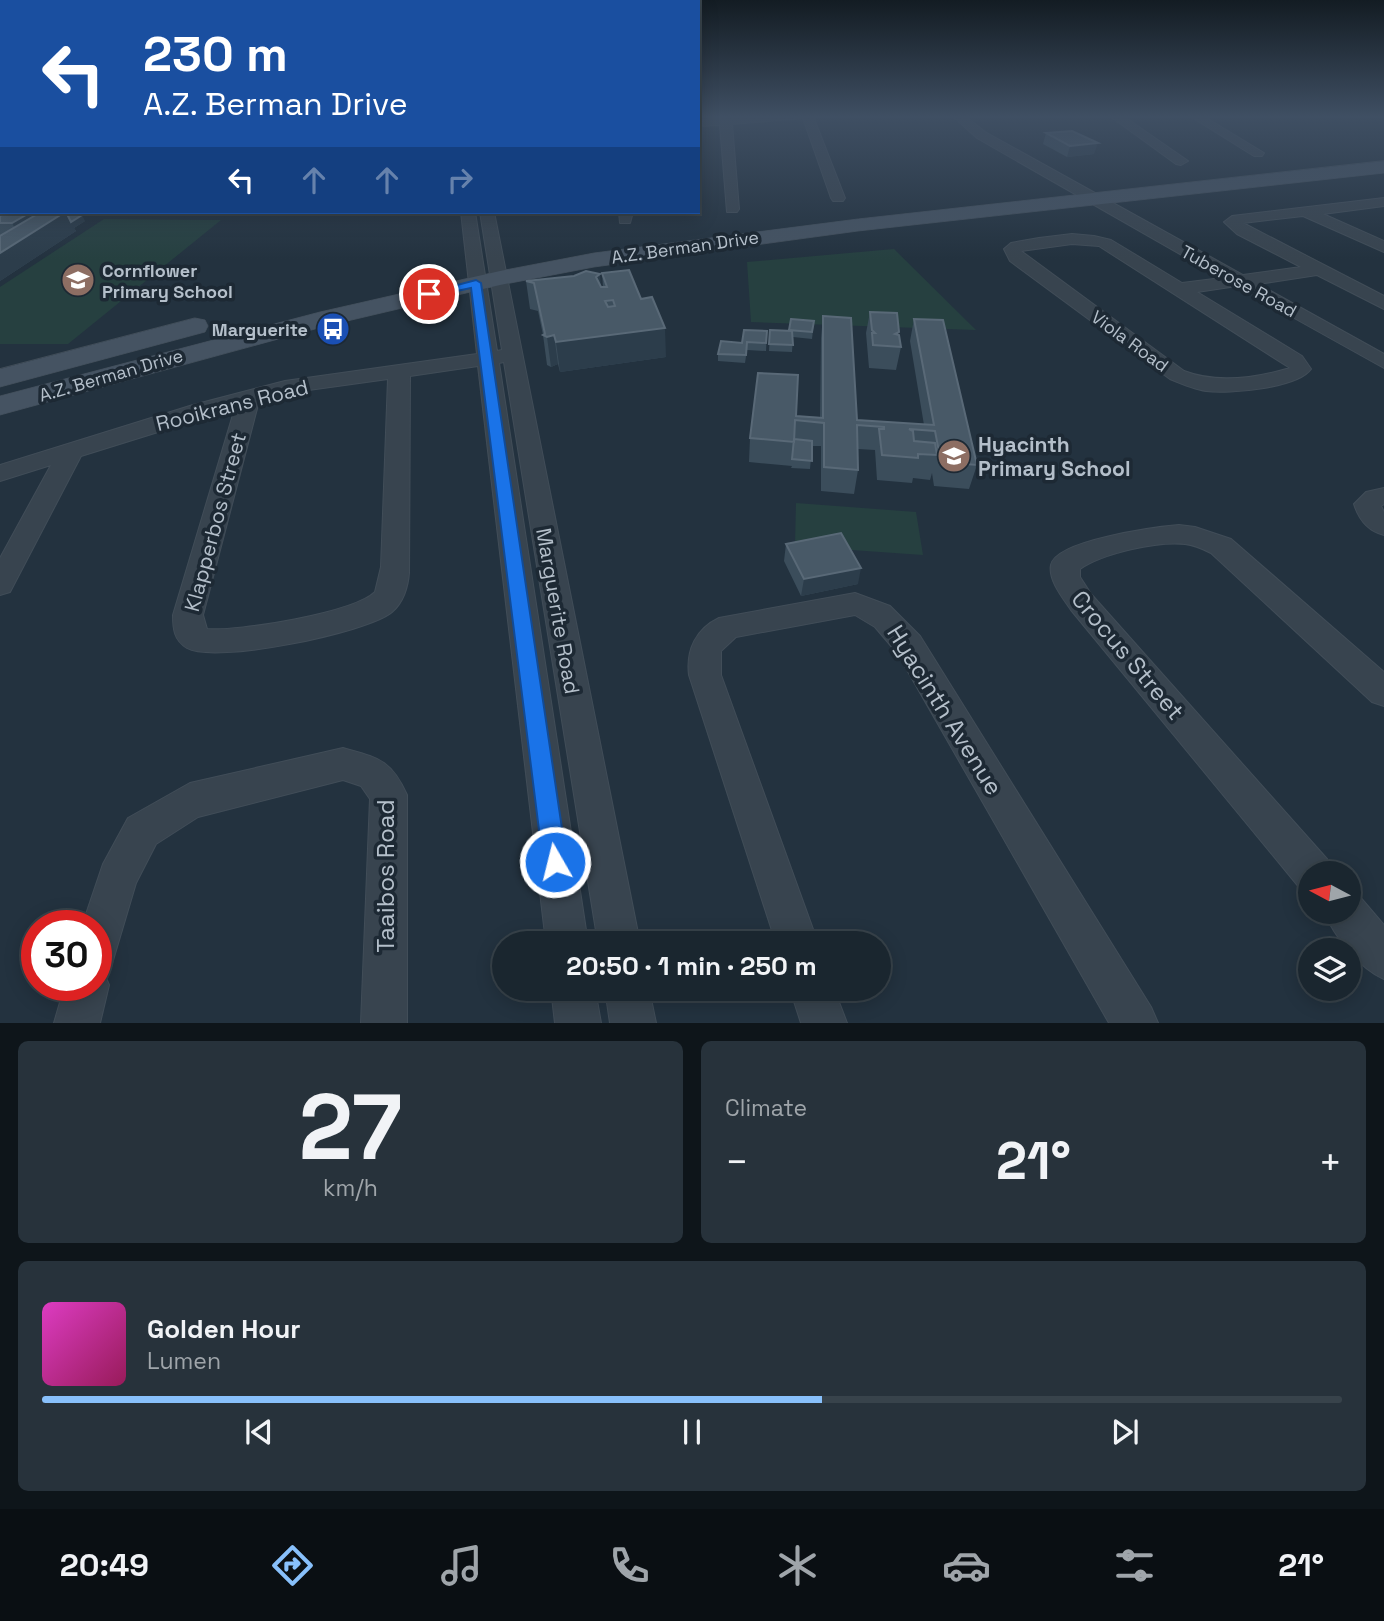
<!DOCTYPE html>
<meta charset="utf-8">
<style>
:root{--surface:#1a262f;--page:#27323b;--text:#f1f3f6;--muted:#9fa5aa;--line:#38434b;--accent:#88c0fb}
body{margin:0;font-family:"Space Grotesk",sans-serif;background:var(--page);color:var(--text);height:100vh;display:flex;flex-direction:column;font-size:26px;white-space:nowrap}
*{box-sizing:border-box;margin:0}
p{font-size:23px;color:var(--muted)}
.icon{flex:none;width:38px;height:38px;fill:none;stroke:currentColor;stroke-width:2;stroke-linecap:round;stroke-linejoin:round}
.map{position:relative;height:1023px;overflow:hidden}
.panel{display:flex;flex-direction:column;gap:18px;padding:18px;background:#0e151a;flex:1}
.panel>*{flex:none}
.banner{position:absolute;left:0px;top:0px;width:700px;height:214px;box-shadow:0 4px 18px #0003,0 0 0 2px var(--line);background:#1a4fa0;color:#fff;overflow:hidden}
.needle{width:46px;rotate:277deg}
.controls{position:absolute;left:1298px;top:861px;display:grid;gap:14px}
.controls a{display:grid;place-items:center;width:63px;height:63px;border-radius:50%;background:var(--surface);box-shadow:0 4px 18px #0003,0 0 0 2px var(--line);font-size:35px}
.speed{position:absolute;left:21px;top:910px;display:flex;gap:14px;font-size:35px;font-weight:700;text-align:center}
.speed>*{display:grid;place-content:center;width:91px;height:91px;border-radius:50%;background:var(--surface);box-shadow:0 4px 18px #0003,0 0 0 2px var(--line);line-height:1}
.speed .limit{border:10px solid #d22;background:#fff;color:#111}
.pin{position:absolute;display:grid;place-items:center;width:60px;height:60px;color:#fff;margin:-30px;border:4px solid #fff;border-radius:50%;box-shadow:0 2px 7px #0007}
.me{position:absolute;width:77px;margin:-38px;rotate:352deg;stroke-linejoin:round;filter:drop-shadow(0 0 5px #0008)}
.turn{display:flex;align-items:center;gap:24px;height:147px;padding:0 28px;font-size:32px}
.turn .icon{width:91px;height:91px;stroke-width:2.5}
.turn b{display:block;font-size:49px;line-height:60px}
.lanes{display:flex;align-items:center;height:66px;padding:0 28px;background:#0003;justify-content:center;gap:35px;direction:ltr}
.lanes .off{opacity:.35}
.big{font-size:52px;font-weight:600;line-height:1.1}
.panel .tile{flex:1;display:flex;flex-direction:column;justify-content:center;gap:10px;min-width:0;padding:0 24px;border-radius:10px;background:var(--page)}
.panel .dial{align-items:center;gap:0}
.dial b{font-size:91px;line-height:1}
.song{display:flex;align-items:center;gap:21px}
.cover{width:84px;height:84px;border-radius:10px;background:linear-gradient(135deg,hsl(310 70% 55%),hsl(330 70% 35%))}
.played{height:7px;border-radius:4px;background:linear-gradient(90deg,var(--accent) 60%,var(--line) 60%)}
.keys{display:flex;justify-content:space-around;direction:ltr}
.heat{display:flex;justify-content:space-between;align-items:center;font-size:38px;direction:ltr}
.panel .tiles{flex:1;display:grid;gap:18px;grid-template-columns:1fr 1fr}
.tile:last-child{grid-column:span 2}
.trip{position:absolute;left:492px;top:931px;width:399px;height:70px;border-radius:35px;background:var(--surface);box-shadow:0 4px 18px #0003,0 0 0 2px var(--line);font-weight:600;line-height:70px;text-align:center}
.tabs{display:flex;height:112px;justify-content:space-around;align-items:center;background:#0a0f13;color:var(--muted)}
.tabs .icon{width:49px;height:49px}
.tabs .active{color:var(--accent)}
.tabs b{font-size:32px;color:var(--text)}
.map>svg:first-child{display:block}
</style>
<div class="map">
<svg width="1384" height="1023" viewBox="0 0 1384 1023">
<rect width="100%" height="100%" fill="#23323f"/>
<path fill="#264040" d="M 104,219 L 221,220 L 68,344 L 0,344 L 0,287 Z
M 894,249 L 976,330 L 751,322 L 747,262 Z
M 796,503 L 916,512 L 923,555 L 795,546 Z"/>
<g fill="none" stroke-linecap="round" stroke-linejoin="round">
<defs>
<path id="street" d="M 756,116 L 813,116 L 845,198 L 843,201 L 833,201 L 831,198 L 803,118 L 732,124 L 739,209 L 737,212 L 727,212 L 720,125 L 698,126 L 698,120 Z
M 953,116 L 965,116 L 985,132 L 1243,275 L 1301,267 L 1237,234 L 1224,222 L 1232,216 L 1384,198 L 1384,206 L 1323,214 L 1384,241 L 1384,252 L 1303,216 L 1243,223 L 1384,296 L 1384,309 L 1317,275 L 1258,284 L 1384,354 L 1384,368 L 1237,286 L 1197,292 L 1302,356 L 1311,369 C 1298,388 1229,394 1206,391 C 1194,389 1182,384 1170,379 L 1010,261 L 1004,249 L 1011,243 L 1039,238 L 1072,234 L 1094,236 L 1111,240 L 1182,283 L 1222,278 L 977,138 ZM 1072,244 L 1099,246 L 1290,368 C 1256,378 1218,384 1184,371 L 1021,251 Z
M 1110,116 L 1123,116 L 1188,161 L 1181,165 L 1176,164 Z
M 1190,116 L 1203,116 L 1264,153 L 1262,156 L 1254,156 Z
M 0,169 L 2,169 L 0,178 Z
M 461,212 L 475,212 L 497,351 L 502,350 L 480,212 L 494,212 L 640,943 L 598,943 L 504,362 L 499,363 L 588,943 L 546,943 L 478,366 L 410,376 L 409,573 C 408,587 403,603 392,612 C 367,633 215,664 187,648 C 174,640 173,629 173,615 L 235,408 L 81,456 L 10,592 L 0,595 L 0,558 L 51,465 L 0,481 L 0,465 L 193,405 L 285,381 L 477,354 ZM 388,379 L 381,567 L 375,592 C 354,613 237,632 207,629 L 203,615 L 259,401 L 287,393 Z
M 619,212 L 633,212 L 630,223 L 620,223 Z
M 1384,488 L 1384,504 L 1381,506 L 1384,512 L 1384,535 C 1368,531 1359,520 1354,504 L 1366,492 Z
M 1179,525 L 1195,527 L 1231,539 L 1384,672 L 1384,706 L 1372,702 L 1211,553 C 1203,549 1195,545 1185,544 C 1158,541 1103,553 1080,569 L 1080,577 L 1091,594 L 1327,859 L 1333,873 L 1311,873 L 1311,892 L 1299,887 L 1071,610 C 1063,598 1048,580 1051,565 C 1056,540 1156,527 1179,525 Z
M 855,593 L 890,606 L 920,636 L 1151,1007 L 1158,1023 L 1109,1023 L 898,654 L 875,627 L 855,615 L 736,637 L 721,651 L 721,675 L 818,943 L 776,943 L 689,675 C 686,650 696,629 719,618 Z
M 343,748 C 378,758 391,759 407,795 L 407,1023 L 361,1023 L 370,799 L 361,786 L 343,780 L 198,817 L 156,844 L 136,883 L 111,967 L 103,971 L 109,985 L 100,1023 L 54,1023 L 65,985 L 96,985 L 96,926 L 82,926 L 103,864 L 128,818 L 190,783 Z
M 1349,893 L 1360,897 L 1384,925 L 1384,979 C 1359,968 1335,937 1324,912 L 1349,912 Z
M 551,989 L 595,989 L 601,1023 L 555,1023 Z
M 605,989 L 649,989 L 656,1023 L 610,1023 Z
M 790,989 L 834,989 L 847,1023 L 801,1023 Z"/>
<path id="secondary" d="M 1384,161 L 1384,173 L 858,231 L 594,267 L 500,285 L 326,326 L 0,415 L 0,396 L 320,312 L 500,271 L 594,253 L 858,219 Z
M 195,318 L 205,320 L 208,326 L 205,332 L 0,387 L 0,369 Z"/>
</defs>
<use href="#street" stroke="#414d58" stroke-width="2"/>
<use href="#secondary" stroke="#414d58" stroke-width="1"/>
<use href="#street" fill="#38444f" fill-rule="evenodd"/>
<use href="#secondary" fill="#455362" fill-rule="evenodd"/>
</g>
<path fill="#3b4d5b" d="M 1046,133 L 1094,154 L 1067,157 L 1043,144 Z
M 0,207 L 2,212 L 65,212 L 67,214 L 85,221 L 74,228 L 76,231 L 0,281 Z
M 602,273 L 666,357 L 560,372 L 558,364 L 551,367 L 547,365 L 543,335 L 538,311 L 530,309 L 526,281 L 603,287 Z
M 870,312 L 899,335 L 901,347 L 896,370 L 869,368 L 866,333 Z
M 823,316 L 857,420 L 924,425 L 910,341 L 914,319 L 977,465 L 969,489 L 934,486 L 932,473 L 930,480 L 913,478 L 912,483 L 877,480 L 875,450 L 858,449 L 858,470 L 854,494 L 821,491 L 821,446 L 812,446 L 810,469 L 791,468 L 792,466 L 749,462 L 750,438 L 796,416 L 820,417 L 821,338 Z
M 814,321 L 812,339 L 793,337 L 792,352 L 769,351 L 770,330 L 789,330 Z
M 767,331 L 766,351 L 747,350 L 745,363 L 718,361 L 718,354 Z
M 786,544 L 858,584 L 801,596 L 784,561 Z"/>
<path fill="#2c3d4b" d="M 1098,143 L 1094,154 L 1067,157 L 1070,146 Z
M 31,212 L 65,212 L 71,222 L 82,215 L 85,221 L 74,228 L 76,231 L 0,281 L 0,253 L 21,239 L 12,223 Z
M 600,274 L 602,301 L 596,277 Z
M 665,328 L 666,357 L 560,372 L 556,342 Z
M 554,335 L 558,364 L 551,367 L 547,337 Z
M 861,568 L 858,584 L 801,596 L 804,579 Z"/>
<path fill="#485967" stroke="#596977" stroke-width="2" fill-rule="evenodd" d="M 1072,131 L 1098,143 L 1070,146 L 1046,133 Z
M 2,206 L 2,212 L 7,212 L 0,216 L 0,207 Z
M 7,212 L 31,212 L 12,223 L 0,223 L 0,216 Z
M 41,212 L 65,212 L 0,253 L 0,236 Z
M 67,214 L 82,215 L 71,222 Z
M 629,270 L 641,299 L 652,297 L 665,328 L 556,342 L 554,335 L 547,337 L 543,335 L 545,334 L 534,283 L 526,281 L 574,276 L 586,271 L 600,274 L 596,277 L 601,287 L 607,287 L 602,273 ZM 613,300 L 615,306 L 608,307 L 605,301 Z
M 870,312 L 897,313 L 899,332 L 895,334 L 899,335 L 901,347 L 873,345 L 872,333 L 875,333 L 872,330 Z
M 823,316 L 851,318 L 857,420 L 934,425 L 914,319 L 943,320 L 977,465 L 941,462 L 935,431 L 909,429 L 913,431 L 914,441 L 935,443 L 937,455 L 918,454 L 918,458 L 882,455 L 879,429 L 884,429 L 884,427 L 857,425 L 858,470 L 824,467 L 824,423 L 795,420 L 794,442 L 750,438 L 758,373 L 798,375 L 796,416 L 823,418 Z
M 791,319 L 814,321 L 812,332 L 789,330 Z
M 744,330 L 767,331 L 766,343 L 747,342 L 746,355 L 718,354 L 721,341 L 742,343 Z
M 770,330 L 792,331 L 793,345 L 769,344 Z
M 794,439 L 812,441 L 812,461 L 792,459 Z
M 841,533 L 861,568 L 804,579 L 786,544 Z"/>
<linearGradient id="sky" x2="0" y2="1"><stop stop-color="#131c23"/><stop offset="0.45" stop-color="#3f4f63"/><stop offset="1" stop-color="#3f4f63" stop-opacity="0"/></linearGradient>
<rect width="1384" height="259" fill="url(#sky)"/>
<path fill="#1a73e8" stroke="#114b97" stroke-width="2" d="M 476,280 L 481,283 L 567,862 L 564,870 L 555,874 L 547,870 L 543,862 L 471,288 L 429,297 L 423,294 Z"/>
<defs>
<symbol id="school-disc" viewBox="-11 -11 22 22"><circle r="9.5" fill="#8d6e63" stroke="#1d2934"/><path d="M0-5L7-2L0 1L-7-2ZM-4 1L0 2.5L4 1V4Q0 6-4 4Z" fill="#fff"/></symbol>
<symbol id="bus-disc" viewBox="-11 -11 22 22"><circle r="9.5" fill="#1a4fb4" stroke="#1d2934"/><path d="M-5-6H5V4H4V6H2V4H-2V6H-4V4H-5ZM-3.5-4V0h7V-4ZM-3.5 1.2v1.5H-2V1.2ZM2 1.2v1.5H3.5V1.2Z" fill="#fff"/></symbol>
</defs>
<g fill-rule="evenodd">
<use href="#school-disc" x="59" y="261" width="38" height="38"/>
<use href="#bus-disc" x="314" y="310" width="38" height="38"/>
<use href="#school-disc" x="935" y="437" width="38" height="38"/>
</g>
<g text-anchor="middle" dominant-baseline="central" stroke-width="7" stroke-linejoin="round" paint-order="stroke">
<g font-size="18" fill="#b4bfca" stroke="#1d2934">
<text transform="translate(685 247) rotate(-8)">A.Z. Berman Drive</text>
<text transform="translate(1239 281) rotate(29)">Tuberose Road</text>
<text transform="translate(1130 341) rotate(36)">Viola Road</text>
<text transform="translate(111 375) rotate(-16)">A.Z. Berman Drive</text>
</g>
<g font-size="18" font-weight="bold" fill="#b4bfca" stroke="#1d2934" text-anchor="start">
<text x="102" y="270">Cornflower<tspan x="102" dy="21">Primary School</tspan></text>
<text x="308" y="329" text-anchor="end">Marguerite</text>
</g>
<g font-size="21" fill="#b4bfca" stroke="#1d2934">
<text transform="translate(232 405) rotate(-14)">Rooikrans Road</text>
<text transform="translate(215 522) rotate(-75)">Klapperbos Street</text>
<text transform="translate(558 611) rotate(80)">Marguerite Road</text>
</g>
<g font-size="21" font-weight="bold" fill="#b4bfca" stroke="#1d2934" text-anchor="start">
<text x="978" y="444">Hyacinth<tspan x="978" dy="24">Primary School</tspan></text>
</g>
<g font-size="24" fill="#b4bfca" stroke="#1d2934">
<text transform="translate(1128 655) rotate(50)">Crocus Street</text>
<text transform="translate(945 710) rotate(58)">Hyacinth Avenue</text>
<text transform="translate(385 876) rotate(-90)">Taaibos Road</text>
</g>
</g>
</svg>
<div class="controls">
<a><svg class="needle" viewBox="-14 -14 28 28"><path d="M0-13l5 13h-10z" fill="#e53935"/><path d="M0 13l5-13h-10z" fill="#9fa5aa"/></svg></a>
<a><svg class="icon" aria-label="layers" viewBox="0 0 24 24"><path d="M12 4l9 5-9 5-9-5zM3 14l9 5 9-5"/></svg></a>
</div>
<div class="speed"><div class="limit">30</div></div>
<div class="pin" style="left:429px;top:294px;background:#d93025"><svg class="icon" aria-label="arrive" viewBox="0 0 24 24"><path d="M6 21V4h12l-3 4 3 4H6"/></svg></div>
<svg class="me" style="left:555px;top:862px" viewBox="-20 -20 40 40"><circle r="17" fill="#1a73e8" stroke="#fff" stroke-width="3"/><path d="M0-11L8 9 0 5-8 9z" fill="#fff"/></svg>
<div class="trip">20:50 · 1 min · 250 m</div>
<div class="banner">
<div class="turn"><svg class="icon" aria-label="left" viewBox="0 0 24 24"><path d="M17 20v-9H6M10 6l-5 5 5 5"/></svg><div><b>230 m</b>A.Z. Berman Drive</div></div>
<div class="lanes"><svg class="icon" aria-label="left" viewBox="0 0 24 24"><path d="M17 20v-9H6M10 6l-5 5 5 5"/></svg><svg class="icon off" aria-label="ahead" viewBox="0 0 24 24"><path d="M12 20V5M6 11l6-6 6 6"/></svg><svg class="icon off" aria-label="ahead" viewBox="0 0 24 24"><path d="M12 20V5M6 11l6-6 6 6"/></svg><svg class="icon off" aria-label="right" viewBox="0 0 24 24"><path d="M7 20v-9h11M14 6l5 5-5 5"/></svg></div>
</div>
</div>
<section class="panel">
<div class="tiles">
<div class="tile dial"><b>27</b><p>km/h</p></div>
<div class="tile"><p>Climate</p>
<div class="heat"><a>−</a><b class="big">21°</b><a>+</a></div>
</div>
<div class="tile">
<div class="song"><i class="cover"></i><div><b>Golden Hour</b><p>Lumen</p></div></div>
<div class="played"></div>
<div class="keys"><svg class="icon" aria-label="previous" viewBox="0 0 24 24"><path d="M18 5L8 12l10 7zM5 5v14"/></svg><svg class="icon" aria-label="pause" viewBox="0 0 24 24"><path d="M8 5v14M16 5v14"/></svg><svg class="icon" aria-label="next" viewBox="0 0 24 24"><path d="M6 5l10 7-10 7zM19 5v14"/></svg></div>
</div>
</div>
</section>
<nav class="tabs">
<b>20:49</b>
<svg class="icon active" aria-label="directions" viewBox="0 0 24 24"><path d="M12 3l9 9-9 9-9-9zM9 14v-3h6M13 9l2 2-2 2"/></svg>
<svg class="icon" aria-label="music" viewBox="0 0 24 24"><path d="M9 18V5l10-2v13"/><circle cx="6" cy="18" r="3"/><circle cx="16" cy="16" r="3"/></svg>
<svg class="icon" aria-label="phone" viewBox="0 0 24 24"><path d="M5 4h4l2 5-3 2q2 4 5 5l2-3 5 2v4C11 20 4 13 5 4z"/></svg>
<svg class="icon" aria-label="climate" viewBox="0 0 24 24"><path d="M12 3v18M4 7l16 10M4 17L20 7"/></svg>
<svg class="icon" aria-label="car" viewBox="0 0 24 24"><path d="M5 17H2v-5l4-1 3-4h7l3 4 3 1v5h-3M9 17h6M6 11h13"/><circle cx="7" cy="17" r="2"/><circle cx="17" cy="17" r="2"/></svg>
<svg class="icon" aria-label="filters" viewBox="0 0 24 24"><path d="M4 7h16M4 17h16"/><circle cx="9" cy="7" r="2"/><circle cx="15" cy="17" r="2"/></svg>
<b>21°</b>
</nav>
